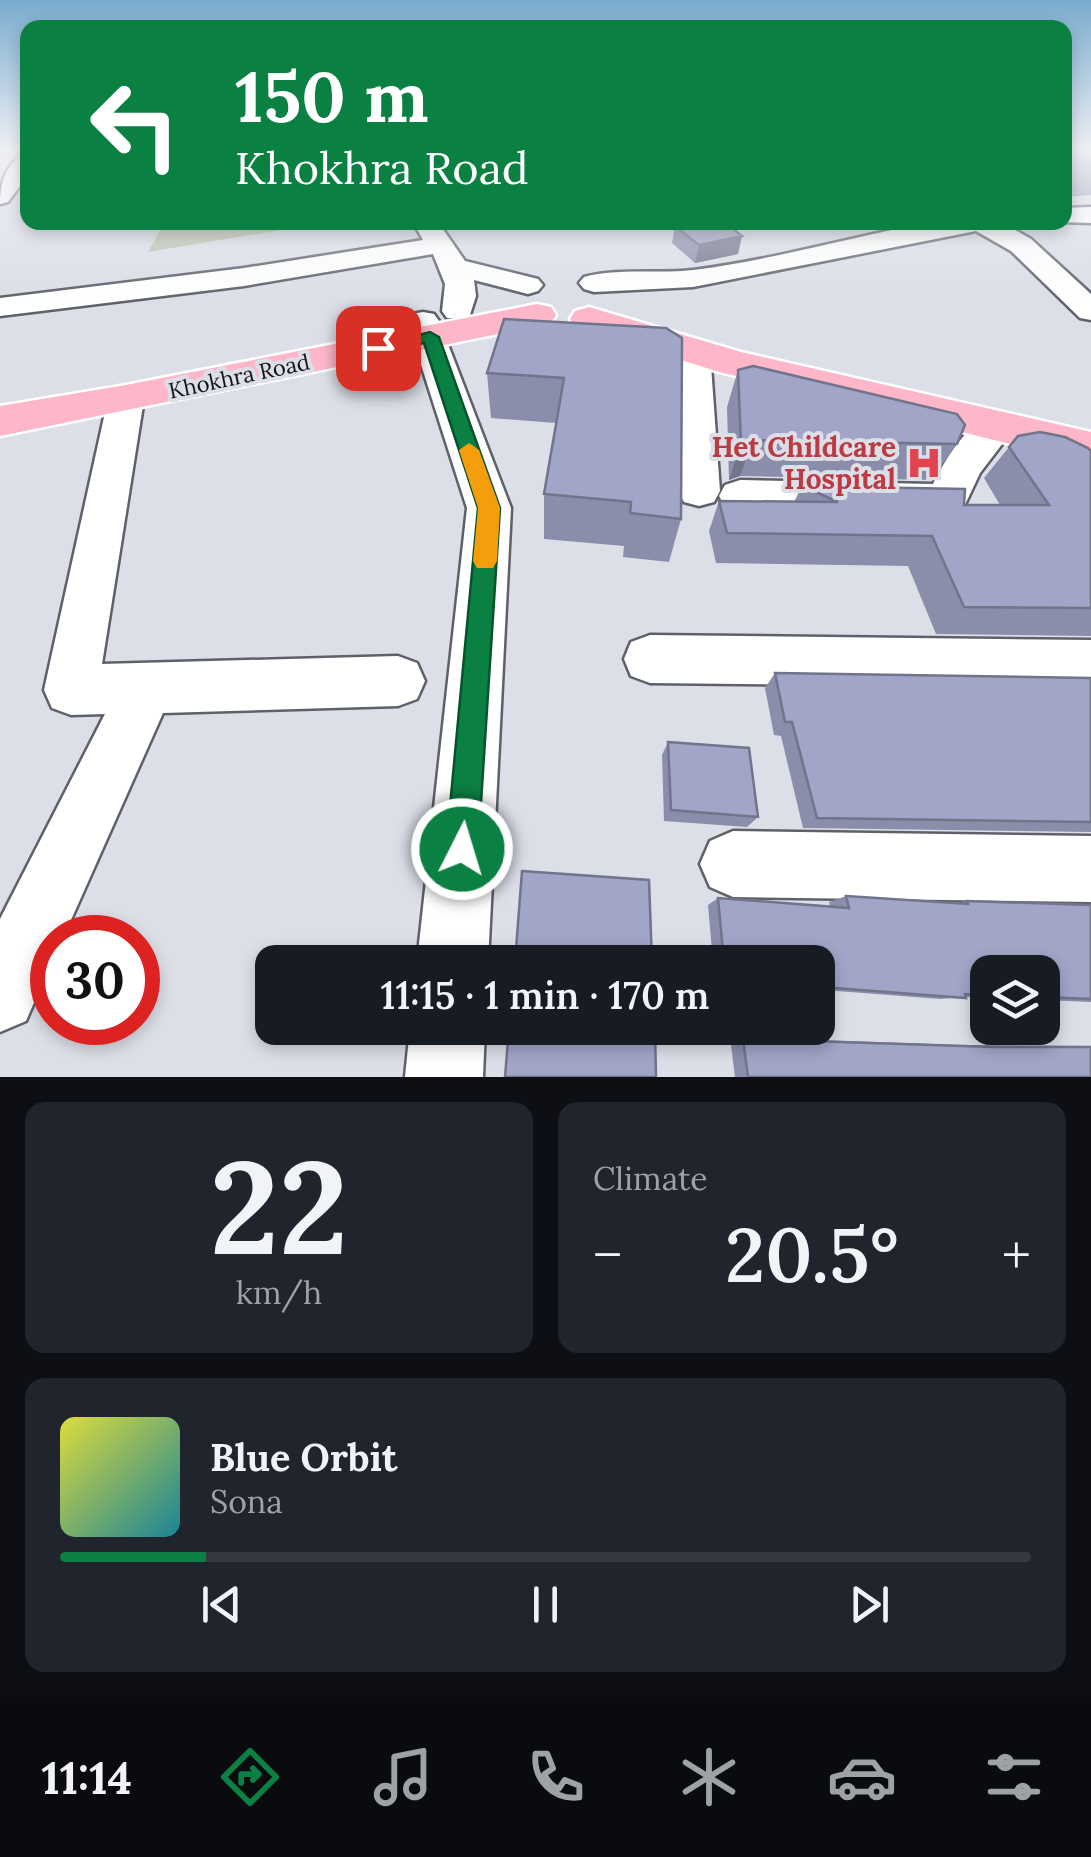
<!DOCTYPE html>
<meta charset="utf-8">
<style>
:root{--surface:#171b24;--page:#20242c;--text:#f1f3f6;--muted:#9ea1a6;--line:#363941;--accent:#0b8043}
body{margin:0;font-family:Lora,serif;background:var(--page);color:var(--text);height:100vh;display:flex;flex-direction:column;font-size:38px;white-space:nowrap}
*{box-sizing:border-box;margin:0}
p{font-size:32px;color:var(--muted)}
.icon{flex:none;width:55px;height:55px;fill:none;stroke:currentColor;stroke-width:2;stroke-linecap:round;stroke-linejoin:round}
.map{position:relative;height:1077px;overflow:hidden}
.drawer{display:flex;flex-direction:column;gap:25px;padding:25px;background:#0d0f14;flex:1}
.drawer>*{flex:none}
.guide{position:absolute;left:20px;top:20px;width:1052px;height:210px;border-radius:20px;box-shadow:0 5px 15px #0003;background:#0b8043;color:#fff;overflow:hidden}
.buttons{position:absolute;left:970px;top:955px;display:grid;gap:20px}
.buttons a{display:grid;place-items:center;width:90px;height:90px;border-radius:20px;background:var(--surface);box-shadow:0 5px 15px #0003;font-size:50px}
.speed{position:absolute;left:30px;top:915px;display:flex;gap:20px;font-size:50px;font-weight:700;text-align:center}
.speed>*{display:grid;place-content:center;width:130px;height:130px;border-radius:50%;background:var(--surface);box-shadow:0 5px 15px #0003;line-height:1}
.speed .limit{border:15px solid #d22;background:#fff;color:#111}
.pin{position:absolute;display:grid;place-items:center;width:85px;height:85px;color:#fff;margin:-42px;border-radius:20px;box-shadow:0 5px 15px #0006}
.me{position:absolute;width:110px;margin:-55px;rotate:5deg;stroke-linejoin:round;filter:drop-shadow(0 0 8px #0008)}
.turn{display:flex;align-items:center;gap:35px;height:210px;padding:0 50px;font-size:45px}
.turn .icon{width:130px;height:130px;stroke-width:2.5}
.turn b{display:block;font-size:70px;line-height:85px}
.big{font-size:75px;font-weight:600;line-height:1.1}
.drawer .widget{flex:1;display:flex;flex-direction:column;justify-content:center;gap:15px;min-width:0;padding:0 35px;border-radius:20px;background:var(--page)}
.drawer .dial{align-items:center;gap:0}
.dial b{font-size:130px;line-height:1}
.song{display:flex;align-items:center;gap:30px}
.cover{width:120px;height:120px;border-radius:15px;background:linear-gradient(135deg,hsl(60 70% 55%),hsl(190 70% 35%))}
.played{height:10px;border-radius:5px;background:linear-gradient(90deg,var(--accent) 15%,var(--line) 15%)}
.keys{display:flex;justify-content:space-around;direction:ltr}
.heat{display:flex;justify-content:space-between;align-items:center;font-size:55px;direction:ltr}
.drawer .tiles{flex:1;display:grid;gap:25px;grid-template-columns:1fr 1fr}
.widget:last-child{grid-column:span 2}
.trip{position:absolute;left:255px;top:945px;width:580px;height:100px;border-radius:20px;background:var(--surface);box-shadow:0 5px 15px #0003;font-weight:600;line-height:100px;text-align:center}
.tab-bar{display:flex;height:160px;justify-content:space-around;align-items:center;background:#090b0e;color:var(--muted)}
.tab-bar .icon{width:70px;height:70px}
.tab-bar .current{color:var(--accent)}
.tab-bar b{font-size:45px;color:var(--text)}
.map>svg:first-child{display:block}
</style>
<div class="map">
<svg width="1091" height="1077" viewBox="0 0 1091 1077">
<rect width="100%" height="100%" fill="#dcdee8"/>
<path fill="#bcc2ad" d="M 164,223 L 164,222 L 323,223 L 148,252 Z"/>
<g fill="none" stroke-linecap="round" stroke-linejoin="round">
<defs>
<path id="minor" d="M 28,153 L 28,175 L 8,202 L 0,204 C 0,183 6,161 28,153 Z
M 1091,207 L 1091,223 L 1061,222 L 1065,222 L 1065,208 Z
M 413,222 L 438,222 L 465,261 L 538,279 L 543,285 L 538,291 L 528,294 L 474,280 L 476,296 L 469,318 L 447,318 L 442,311 L 445,284 L 433,254 L 244,286 L 0,316 L 0,298 L 244,268 L 423,240 Z
M 931,222 L 1001,222 L 1031,239 L 1091,294 L 1091,320 L 1080,318 L 1011,251 L 976,231 L 693,287 L 594,292 L 584,289 L 579,283 L 584,277 C 618,268 657,274 693,270 C 773,260 851,237 931,222 Z
M 423,312 L 434,314 L 439,321 L 511,508 L 488,962 L 417,962 L 467,508 L 407,321 L 412,314 Z
M 693,342 L 705,345 L 710,352 L 720,491 L 714,502 L 699,506 L 684,502 L 678,491 L 676,352 L 681,345 Z
M 126,388 L 139,391 L 144,399 L 102,664 L 398,656 L 417,663 L 425,681 L 417,699 L 398,706 L 163,713 L 63,938 L 52,938 L 52,961 L 26,1021 L 0,1032 L 0,919 L 105,714 L 71,715 L 52,708 L 44,690 L 108,399 L 113,391 Z
M 997,413 L 1010,417 L 1016,426 L 980,473 L 962,511 L 947,516 L 740,512 L 725,507 L 719,496 L 725,485 L 740,480 L 933,484 C 946,458 968,421 997,413 Z
M 650,635 L 1091,640 L 1091,688 L 650,683 L 631,676 L 624,659 L 631,642 Z
M 733,831 L 1091,836 L 1091,902 L 733,897 L 710,887 L 700,864 L 710,841 Z
M 410,1028 L 485,1028 L 483,1077 L 405,1077 Z"/>
<path id="major" d="M 537,304 L 551,307 L 556,315 L 551,323 L 0,436 L 0,406 L 126,385 Z
M 589,307 L 741,352 L 1091,432 L 1091,464 L 716,371 L 575,327 L 570,319 L 575,311 Z"/>
</defs>
<use href="#minor" stroke="#5f616a" stroke-width="5"/>
<use href="#major" stroke="#fff" stroke-width="5"/>
<use href="#minor" fill="#fff" fill-rule="evenodd"/>
<use href="#major" fill="#fdb7c9" fill-rule="evenodd"/>
</g>
<path fill="#8a8eab" d="M 1065,150 L 1091,150 L 1091,195 L 1065,197 Z
M 675,226 L 738,254 L 695,263 L 672,243 Z
M 666,328 L 681,519 L 669,562 L 623,557 L 624,546 L 544,539 L 544,494 L 556,423 L 491,418 L 487,373 Z
M 738,370 L 957,444 L 931,480 L 740,476 L 729,480 L 727,407 Z
M 1018,436 L 1091,451 L 1091,636 L 936,634 L 908,566 L 716,563 L 709,531 L 719,501 L 794,502 L 802,486 L 964,505 L 1000,505 L 984,478 Z
M 775,673 L 1091,678 L 1091,832 L 803,828 L 781,736 L 774,735 L 765,688 Z
M 668,742 L 758,817 L 747,827 L 664,821 L 662,755 Z
M 846,896 L 957,903 L 967,901 L 1091,905 L 1091,1002 L 1042,1000 L 1042,972 L 988,972 L 988,998 L 965,997 L 940,999 L 824,990 L 824,994 L 818,995 L 818,962 L 713,962 L 708,905 L 718,898 L 830,907 L 829,902 Z
M 730,1037 L 965,1045 L 1091,1046 L 1091,1077 L 735,1077 Z"/>
<path fill="#71748b" d="M 742,236 L 738,254 L 695,263 L 699,245 Z
M 753,440 L 740,476 L 729,480 L 741,443 Z"/>
<path fill="#a1a5c7" stroke="#71748b" stroke-width="2.5" d="M 1065,150 L 1091,150 L 1091,160 L 1065,161 Z
M 692,222 L 724,222 L 742,236 L 699,245 L 675,226 Z
M 504,319 L 666,328 L 682,338 L 681,519 L 630,513 L 631,502 L 544,494 L 564,378 L 487,373 Z
M 753,366 L 957,414 L 965,425 L 957,444 L 753,440 L 741,443 L 738,370 Z
M 1040,432 L 1065,437 L 1088,448 L 1091,451 L 1091,608 L 964,607 L 932,536 L 727,533 L 719,501 L 838,502 L 802,486 L 965,489 L 964,505 L 1049,505 L 1009,447 L 1018,436 Z
M 775,673 L 1091,678 L 1091,822 L 817,818 L 792,722 L 785,722 Z
M 668,742 L 749,748 L 758,817 L 671,810 Z
M 522,871 L 649,880 L 652,962 L 515,962 Z
M 846,896 L 968,904 L 967,901 L 1091,905 L 1091,999 L 1042,997 L 1042,972 L 988,972 L 988,995 L 965,994 L 966,998 L 823,987 L 824,994 L 818,993 L 818,962 L 724,962 L 718,898 L 849,908 Z
M 509,1028 L 655,1028 L 656,1077 L 505,1077 Z
M 743,1039 L 993,1047 L 1091,1047 L 1091,1077 L 748,1077 Z"/>
<linearGradient id="sky" x2="0" y2="1"><stop stop-color="#79abce"/><stop offset="0.5" stop-color="#eff0f5"/><stop offset="1" stop-color="#eff0f5" stop-opacity="0"/></linearGradient>
<rect width="1091" height="300" fill="url(#sky)"/>
<path fill="#0b8043" stroke="#07532c" stroke-width="2.5" d="M 430,332 L 439,337 L 500,508 L 478,849 L 473,860 L 462,865 L 451,860 L 446,849 L 478,508 L 424,343 L 378,353 L 370,348 Z"/>
<path fill="#f59e0b" d="M 469,443 L 479,450 L 500,508 L 497,561 L 493,568 L 477,568 L 473,561 L 478,508 L 459,450 Z"/>
<defs>
<symbol id="hospital-bare" viewBox="-9 -9 18 18"><path d="M-5-5h3v3.5h4V-5h3V5h-3V1.5h-4V5h-3Z" fill="#e0444e" stroke="#dcdee8" stroke-width="2.5" paint-order="stroke"/></symbol>
</defs>
<g fill-rule="evenodd">
<use href="#hospital-bare" x="899" y="438" width="50" height="50"/>
</g>
<g text-anchor="middle" dominant-baseline="central" stroke-width="8" stroke-linejoin="round" paint-order="stroke">
<g font-size="22" fill="#121316" stroke="#dcdee8">
<text transform="translate(239 376) rotate(-12)">Khokhra Road</text>
</g>
<g font-size="28" font-weight="bold" fill="#be3a42" stroke="#dcdee8" text-anchor="end">
<text x="896" y="447">Het Childcare<tspan x="896" dy="32">Hospital</tspan></text>
</g>
</g>
</svg>
<div class="buttons">
<a><svg class="icon" aria-label="layers" viewBox="0 0 24 24"><path d="M12 4l9 5-9 5-9-5zM3 14l9 5 9-5"/></svg></a>
</div>
<div class="speed"><div class="limit">30</div></div>
<div class="pin" style="left:378px;top:348px;background:#d93025"><svg class="icon" aria-label="arrive" viewBox="0 0 24 24"><path d="M6 21V4h12l-3 4 3 4H6"/></svg></div>
<svg class="me" style="left:462px;top:849px" viewBox="-20 -20 40 40"><circle r="17" fill="#0b8043" stroke="#fff" stroke-width="3"/><path d="M0-11L8 9 0 5-8 9z" fill="#fff"/></svg>
<div class="trip">11:15 · 1 min · 170 m</div>
<div class="guide">
<div class="turn"><svg class="icon" aria-label="left" viewBox="0 0 24 24"><path d="M17 20v-9H6M10 6l-5 5 5 5"/></svg><div><b>150 m</b>Khokhra Road</div></div>
</div>
</div>
<section class="drawer">
<div class="tiles">
<div class="widget dial"><b>22</b><p>km/h</p></div>
<div class="widget"><p>Climate</p>
<div class="heat"><a>−</a><b class="big">20.5°</b><a>+</a></div>
</div>
<div class="widget">
<div class="song"><i class="cover"></i><div><b>Blue Orbit</b><p>Sona</p></div></div>
<div class="played"></div>
<div class="keys"><svg class="icon" aria-label="previous" viewBox="0 0 24 24"><path d="M18 5L8 12l10 7zM5 5v14"/></svg><svg class="icon" aria-label="pause" viewBox="0 0 24 24"><path d="M8 5v14M16 5v14"/></svg><svg class="icon" aria-label="next" viewBox="0 0 24 24"><path d="M6 5l10 7-10 7zM19 5v14"/></svg></div>
</div>
</div>
</section>
<nav class="tab-bar">
<b>11:14</b>
<svg class="icon current" aria-label="directions" viewBox="0 0 24 24"><path d="M12 3l9 9-9 9-9-9zM9 14v-3h6M13 9l2 2-2 2"/></svg>
<svg class="icon" aria-label="music" viewBox="0 0 24 24"><path d="M9 18V5l10-2v13"/><circle cx="6" cy="18" r="3"/><circle cx="16" cy="16" r="3"/></svg>
<svg class="icon" aria-label="phone" viewBox="0 0 24 24"><path d="M5 4h4l2 5-3 2q2 4 5 5l2-3 5 2v4C11 20 4 13 5 4z"/></svg>
<svg class="icon" aria-label="climate" viewBox="0 0 24 24"><path d="M12 3v18M4 7l16 10M4 17L20 7"/></svg>
<svg class="icon" aria-label="car" viewBox="0 0 24 24"><path d="M5 17H2v-5l4-1 3-4h7l3 4 3 1v5h-3M9 17h6M6 11h13"/><circle cx="7" cy="17" r="2"/><circle cx="17" cy="17" r="2"/></svg>
<svg class="icon" aria-label="filters" viewBox="0 0 24 24"><path d="M4 7h16M4 17h16"/><circle cx="9" cy="7" r="2"/><circle cx="15" cy="17" r="2"/></svg>
</nav>
